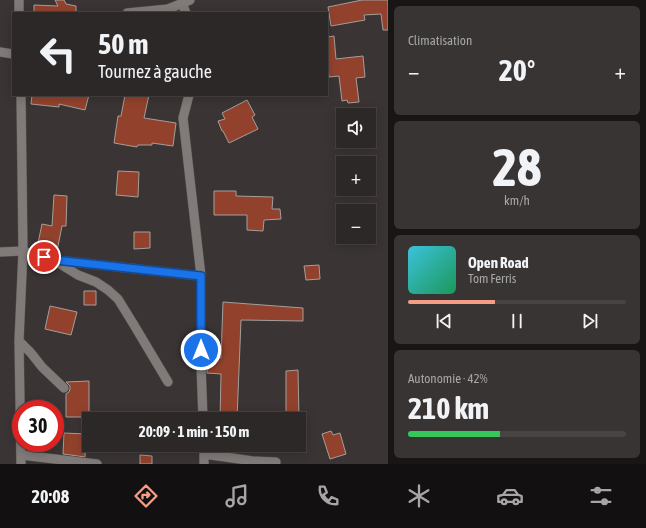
<!DOCTYPE html>
<html lang="fr">
<meta charset="utf-8">
<style>
:root{--surface:#2c2827;--page:#383433;--text:#f1f3f6;--muted:#a6a6a7;--line:#484444;--accent:#f49e86}
body{margin:0;font-family:"Asap Condensed",sans-serif;background:var(--page);color:var(--text);height:100vh;display:flex;flex-direction:column;font-size:15px;white-space:nowrap}
*{box-sizing:border-box;margin:0}
p{font-size:13px;color:var(--muted)}
.icon{flex:none;width:22px;height:22px;fill:none;stroke:currentColor;stroke-width:2;stroke-linecap:round;stroke-linejoin:round}
.map{position:relative;flex:1;overflow:hidden}
.drawer{display:flex;flex-direction:column;gap:6px;padding:6px;background:#181615;width:258px}
.drawer>*{flex:none}
.hud{position:absolute;left:12px;top:12px;width:316px;height:84px;border-radius:0px;box-shadow:0 2px 10px #0003,0 0 0 1px var(--line);background:#2c2827;color:var(--text);overflow:hidden}
.controls{position:absolute;left:336px;top:108px;display:grid;gap:8px}
.controls a{display:grid;place-items:center;width:40px;height:40px;border-radius:0px;background:var(--surface);box-shadow:0 2px 10px #0003,0 0 0 1px var(--line);font-size:20px}
.speed{position:absolute;left:12px;top:400px;display:flex;gap:8px;font-size:20px;font-weight:700;text-align:center}
.speed>*{display:grid;place-content:center;width:52px;height:52px;border-radius:50%;background:var(--surface);box-shadow:0 2px 10px #0003,0 0 0 1px var(--line);line-height:1}
.speed .limit{border:6px solid #d22;background:#fff;color:#111}
.pin{position:absolute;display:grid;place-items:center;width:34px;height:34px;color:#fff;margin:-17px;border:2px solid #fff;border-radius:50%;box-shadow:0 1px 4px #0007}
.me{position:absolute;width:44px;margin:-22px;rotate:0deg;stroke-linejoin:round;filter:drop-shadow(0 0 3px #0008)}
.turn{display:flex;align-items:center;gap:14px;height:84px;padding:0 20px;font-size:18px}
.turn .icon{width:52px;height:52px;stroke-width:2.5}
.turn b{display:block;font-size:28px;line-height:34px}
.big{font-size:30px;font-weight:700;line-height:1.1}
.drawer .widget{flex:1;display:flex;flex-direction:column;justify-content:center;gap:6px;min-width:0;padding:0 14px;border-radius:6px;background:var(--page)}
.drawer .dial{align-items:center;gap:0}
.dial b{font-size:52px;line-height:1}
.song{display:flex;align-items:center;gap:12px}
.cover{width:48px;height:48px;border-radius:6px;background:linear-gradient(135deg,hsl(190 70% 55%),hsl(150 70% 35%))}
.played{height:4px;border-radius:2px;background:linear-gradient(90deg,var(--accent) 40%,var(--line) 40%)}
.keys{display:flex;justify-content:space-around;direction:ltr}
.heat{display:flex;justify-content:space-between;align-items:center;font-size:22px;direction:ltr}
.charge{height:6px;border-radius:3px;background:linear-gradient(90deg,#34c759 42%,var(--line) 0)}
.trip{position:absolute;left:82px;top:412px;width:224px;height:40px;border-radius:0px;background:var(--surface);box-shadow:0 2px 10px #0003,0 0 0 1px var(--line);font-weight:700;line-height:40px;text-align:center}
.dock{display:flex;height:64px;justify-content:space-around;align-items:center;background:#121010;color:var(--muted)}
.dock .icon{width:28px;height:28px}
.dock .active{color:var(--accent)}
.dock b{font-size:18px;color:var(--text)}
main{display:flex;flex:1;min-height:0}
.map>svg:first-child{display:block}
</style>
<main>
<div class="map">
<svg width="388" height="464" viewBox="0 0 388 464">
<rect width="100%" height="100%" fill="#3a3534"/>
<path fill="#92422c" stroke="#a49e9c" d="M 55,0 L 64,0 L 66,4 L 76,6 L 76,13 L 34,13 L 34,5 L 58,6 Z
M 362,0 L 388,0 L 388,30 L 383,30 L 381,14 L 364,15 L 365,20 L 331,26 L 328,7 Z
M 334,36 L 336,59 L 363,56 L 365,77 L 356,78 L 359,102 L 348,103 L 347,100 L 342,101 L 339,76 L 329,77 L 327,57 L 327,37 Z
M 32,95 L 89,95 L 85,110 L 59,104 L 59,107 L 31,104 Z
M 125,95 L 149,95 L 144,118 L 176,123 L 173,146 L 152,143 L 152,145 L 138,145 L 137,147 L 114,143 L 118,116 L 121,116 Z
M 247,100 L 255,115 L 252,117 L 258,129 L 229,143 L 223,131 L 222,131 L 218,121 L 225,119 L 222,113 Z
M 118,171 L 139,172 L 138,197 L 116,195 Z
M 214,191 L 236,191 L 236,196 L 273,197 L 272,209 L 280,209 L 281,219 L 264,220 L 263,231 L 247,230 L 247,215 L 214,215 Z
M 54,195 L 67,196 L 66,226 L 62,226 L 57,251 L 37,248 L 42,224 L 52,226 Z
M 134,232 L 150,232 L 150,248 L 134,249 Z
M 319,265 L 320,279 L 306,280 L 304,266 Z
M 84,291 L 96,291 L 96,305 L 84,305 Z
M 223,302 L 303,308 L 303,321 L 241,320 L 237,419 L 220,419 L 221,374 L 207,373 L 207,356 L 221,358 Z
M 50,306 L 77,312 L 71,335 L 45,329 Z
M 298,370 L 299,419 L 286,419 L 286,371 Z
M 89,381 L 89,417 L 66,417 L 66,394 L 69,392 L 70,389 L 70,386 L 66,382 Z
M 331,431 L 333,435 L 340,433 L 346,454 L 330,459 L 322,434 Z
M 64,433 L 86,434 L 85,457 L 63,454 Z
M 140,455 L 152,456 L 152,464 L 140,464 Z"/>
<g fill="none" stroke-linecap="round" stroke-linejoin="round">
<defs>
<path id="minor" d="M 19,0 L 19,13
M 182,3 L 186,13
M 127,13 L 168,9 L 190,0
M 0,52 L 13,54
M 21,95 L 23,251 L 19,341 L 21,464
M 189,95 L 183,118 L 201,276
M 0,252 L 23,251 L 55,260 L 201,276 L 201,365 L 203,419
M 57,262 L 78,275 L 96,282 L 108,290 L 118,299 L 134,325 L 168,382
M 19,341 L 31,353 L 42,367 L 64,388
M 204,454 L 253,461 L 276,462
M 21,455 L 97,464
M 204,464 L 204,445"/>
</defs>
<use href="#minor" stroke="#565251" stroke-width="10"/>
<use href="#minor" stroke="#807a78" stroke-width="9"/>
</g>
<g fill="none" stroke-linecap="round" stroke-linejoin="round">
<defs>
<path id="route" d="M 44,257 L 55,260 L 201,276 L 201,350"/>
</defs>
<use href="#route" stroke="#114b97" stroke-width="10"/>
<use href="#route" stroke="#1a73e8" stroke-width="7"/>
</g>
</svg>
<div class="controls">
<a><svg class="icon" aria-label="sound" viewBox="0 0 24 24"><path d="M4 9h4l5-4v14l-5-4H4zM17 9q2 3 0 6"/></svg></a>
<a>+</a>
<a>−</a>
</div>
<div class="speed"><div class="limit">30</div></div>
<div class="pin" style="left:44px;top:257px;background:#d93025"><svg class="icon" aria-label="arrive" viewBox="0 0 24 24"><path d="M6 21V4h12l-3 4 3 4H6"/></svg></div>
<svg class="me" style="left:201px;top:350px" viewBox="-20 -20 40 40"><circle r="17" fill="#1a73e8" stroke="#fff" stroke-width="3"/><path d="M0-11L8 9 0 5-8 9z" fill="#fff"/></svg>
<div class="trip">20:09 · 1 min · 150 m</div>
<div class="hud">
<div class="turn"><svg class="icon" aria-label="left" viewBox="0 0 24 24"><path d="M17 20v-9H6M10 6l-5 5 5 5"/></svg><div><b>50 m</b>Tournez à gauche</div></div>
</div>
</div>
<section class="drawer">
<div class="widget"><p>Climatisation</p>
<div class="heat"><a>−</a><b class="big">20°</b><a>+</a></div>
</div>
<div class="widget dial"><b>28</b><p>km/h</p></div>
<div class="widget">
<div class="song"><i class="cover"></i><div><b>Open Road</b><p>Tom Ferris</p></div></div>
<div class="played"></div>
<div class="keys"><svg class="icon" aria-label="previous" viewBox="0 0 24 24"><path d="M18 5L8 12l10 7zM5 5v14"/></svg><svg class="icon" aria-label="pause" viewBox="0 0 24 24"><path d="M8 5v14M16 5v14"/></svg><svg class="icon" aria-label="next" viewBox="0 0 24 24"><path d="M6 5l10 7-10 7zM19 5v14"/></svg></div>
</div>
<div class="widget"><p>Autonomie · 42%</p><b class="big">210 km</b><div class="charge"></div></div>
</section>
</main>
<nav class="dock">
<b>20:08</b>
<svg class="icon active" aria-label="directions" viewBox="0 0 24 24"><path d="M12 3l9 9-9 9-9-9zM9 14v-3h6M13 9l2 2-2 2"/></svg>
<svg class="icon" aria-label="music" viewBox="0 0 24 24"><path d="M9 18V5l10-2v13"/><circle cx="6" cy="18" r="3"/><circle cx="16" cy="16" r="3"/></svg>
<svg class="icon" aria-label="phone" viewBox="0 0 24 24"><path d="M5 4h4l2 5-3 2q2 4 5 5l2-3 5 2v4C11 20 4 13 5 4z"/></svg>
<svg class="icon" aria-label="climate" viewBox="0 0 24 24"><path d="M12 3v18M4 7l16 10M4 17L20 7"/></svg>
<svg class="icon" aria-label="car" viewBox="0 0 24 24"><path d="M5 17H2v-5l4-1 3-4h7l3 4 3 1v5h-3M9 17h6M6 11h13"/><circle cx="7" cy="17" r="2"/><circle cx="17" cy="17" r="2"/></svg>
<svg class="icon" aria-label="filters" viewBox="0 0 24 24"><path d="M4 7h16M4 17h16"/><circle cx="9" cy="7" r="2"/><circle cx="15" cy="17" r="2"/></svg>
</nav>
